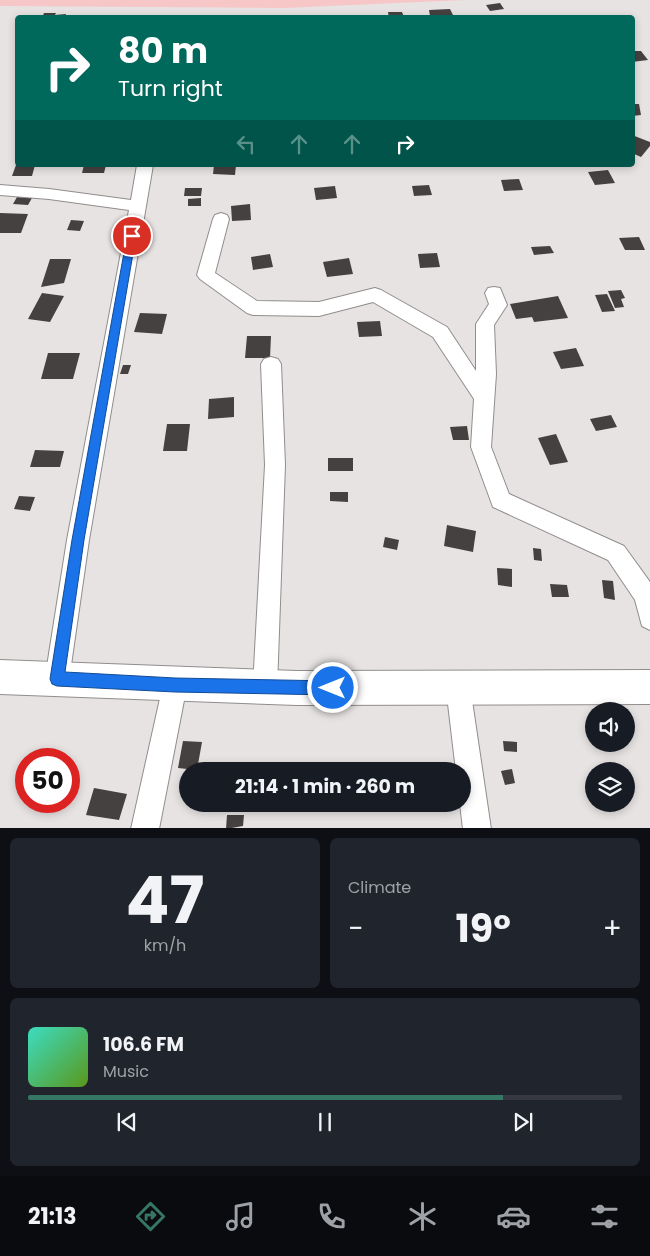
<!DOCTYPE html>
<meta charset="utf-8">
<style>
:root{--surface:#171b24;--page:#20242c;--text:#f1f3f6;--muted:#9ea1a6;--line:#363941;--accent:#367664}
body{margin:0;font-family:Poppins,sans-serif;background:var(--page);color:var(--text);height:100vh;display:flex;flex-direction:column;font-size:19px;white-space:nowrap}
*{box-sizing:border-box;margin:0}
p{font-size:16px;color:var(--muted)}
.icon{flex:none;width:28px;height:28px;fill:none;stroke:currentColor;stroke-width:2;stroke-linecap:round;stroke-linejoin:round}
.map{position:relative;height:828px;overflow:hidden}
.panel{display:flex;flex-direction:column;gap:10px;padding:10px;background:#0d0f14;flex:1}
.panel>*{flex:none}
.guide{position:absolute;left:15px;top:15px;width:620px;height:152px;border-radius:5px;box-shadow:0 2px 8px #0003;background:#00695c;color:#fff;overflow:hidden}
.fabs{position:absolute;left:585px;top:702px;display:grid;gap:10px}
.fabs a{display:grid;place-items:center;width:50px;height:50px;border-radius:50%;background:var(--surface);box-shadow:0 2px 8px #0003;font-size:25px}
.speed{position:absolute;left:15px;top:748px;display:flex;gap:10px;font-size:25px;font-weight:700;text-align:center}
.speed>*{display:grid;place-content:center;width:65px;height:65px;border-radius:50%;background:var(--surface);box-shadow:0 2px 8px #0003;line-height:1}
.speed .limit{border:8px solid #d22;background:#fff;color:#111}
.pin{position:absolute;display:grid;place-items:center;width:42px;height:42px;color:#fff;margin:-21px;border:2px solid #fff;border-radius:50%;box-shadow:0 1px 5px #0007}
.me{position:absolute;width:55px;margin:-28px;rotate:270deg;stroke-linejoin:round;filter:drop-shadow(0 0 4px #0008)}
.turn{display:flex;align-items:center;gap:18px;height:105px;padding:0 20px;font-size:22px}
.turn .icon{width:65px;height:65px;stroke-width:2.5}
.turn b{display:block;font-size:35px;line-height:42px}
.lanes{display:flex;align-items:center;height:48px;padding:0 20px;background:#0003;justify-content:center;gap:25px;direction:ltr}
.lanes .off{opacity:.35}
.big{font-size:38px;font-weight:700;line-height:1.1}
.panel .widget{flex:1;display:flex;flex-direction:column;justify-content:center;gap:8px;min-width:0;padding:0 18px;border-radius:8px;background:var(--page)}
.panel .dial{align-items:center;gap:0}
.dial b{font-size:65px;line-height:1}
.song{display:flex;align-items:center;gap:15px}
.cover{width:60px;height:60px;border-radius:8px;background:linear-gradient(135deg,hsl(170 70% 55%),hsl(90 70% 35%))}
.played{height:5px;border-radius:2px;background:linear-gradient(90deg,var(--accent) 80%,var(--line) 80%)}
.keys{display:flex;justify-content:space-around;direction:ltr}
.heat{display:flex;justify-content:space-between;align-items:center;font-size:28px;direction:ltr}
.panel .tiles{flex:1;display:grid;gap:10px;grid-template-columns:1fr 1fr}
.widget:last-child{grid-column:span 2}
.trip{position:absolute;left:179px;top:762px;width:292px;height:50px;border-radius:25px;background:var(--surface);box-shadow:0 2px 8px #0003;font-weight:700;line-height:50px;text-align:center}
.menu{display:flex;height:80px;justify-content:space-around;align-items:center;background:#090b0e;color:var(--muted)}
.menu .icon{width:35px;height:35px}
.menu .active{color:var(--accent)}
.menu b{font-size:22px;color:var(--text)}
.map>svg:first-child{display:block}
</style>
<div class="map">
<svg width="650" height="829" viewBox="0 0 650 829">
<rect width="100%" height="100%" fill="#e7e3e3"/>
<path fill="#f7c6c7" d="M 0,0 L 465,0 L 284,8 L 0,6 Z"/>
<path fill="#454141" d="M 500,3 L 504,9 L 490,11 L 486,5 Z
M 450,9 L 453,15 L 430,16 L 429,10 Z
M 388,12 L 402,12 L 404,17 L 389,18 Z
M 44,13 L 56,13 L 55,15 L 66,14 L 65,18 L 42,18 Z
M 632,51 L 641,51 L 648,60 L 632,62 Z
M 632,104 L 639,104 L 641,115 L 632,116 Z
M 632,135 L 650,142 L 650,146 L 641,157 L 632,153 Z
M 16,165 L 35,165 L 32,176 L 12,176 Z
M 84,165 L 106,165 L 104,173 L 82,173 Z
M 214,165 L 236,165 L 235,175 L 213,174 Z
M 608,170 L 615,183 L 595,185 L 588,172 Z
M 519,179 L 523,190 L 504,191 L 501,180 Z
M 429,185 L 432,195 L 414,196 L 412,186 Z
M 335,186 L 337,198 L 316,200 L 314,188 Z
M 185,188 L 202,188 L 201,196 L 184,196 Z
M 17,197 L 32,198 L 28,205 L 13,204 Z
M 201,198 L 201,206 L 188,206 L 188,199 Z
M 250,204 L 251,220 L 232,221 L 231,206 Z
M 0,213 L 28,214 L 21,233 L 0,233 Z
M 71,220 L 84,221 L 80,231 L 67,230 Z
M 639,237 L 645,250 L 625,250 L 619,238 Z
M 550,246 L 554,253 L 534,255 L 531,247 Z
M 437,253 L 440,267 L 420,268 L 418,254 Z
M 270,254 L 273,267 L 253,270 L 251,257 Z
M 349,258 L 353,274 L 327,277 L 323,262 Z
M 50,259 L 71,259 L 64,283 L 41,287 Z
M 621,290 L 625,298 L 621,299 L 624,307 L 615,308 L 608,291 Z
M 42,293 L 64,296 L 50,322 L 28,319 Z
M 607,294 L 615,311 L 602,312 L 595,295 Z
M 558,296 L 568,318 L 534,322 L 532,317 L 516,319 L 510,304 Z
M 140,313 L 167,314 L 162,334 L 134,332 Z
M 380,321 L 382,336 L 359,337 L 357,322 Z
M 247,336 L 271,336 L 270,358 L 245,358 Z
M 576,348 L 584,366 L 561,369 L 553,352 Z
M 48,353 L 80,353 L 73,379 L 41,379 Z
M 123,365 L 131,365 L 128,374 L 120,374 Z
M 234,397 L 234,417 L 208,419 L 209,399 Z
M 611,415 L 617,427 L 596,431 L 590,419 Z
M 167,424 L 190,424 L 187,451 L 163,451 Z
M 467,426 L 469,440 L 453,440 L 450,427 Z
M 556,434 L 568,462 L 550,465 L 538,438 Z
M 35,450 L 64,451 L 60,467 L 30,467 Z
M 328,458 L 353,458 L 353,471 L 328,471 Z
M 330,492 L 348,492 L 348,502 L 330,501 Z
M 19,496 L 35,497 L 30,511 L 14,509 Z
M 447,525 L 476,531 L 473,552 L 444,546 Z
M 385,537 L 399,540 L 397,550 L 383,547 Z
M 533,548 L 541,549 L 542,561 L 534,560 Z
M 497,568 L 512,569 L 512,587 L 498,585 Z
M 602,580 L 613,581 L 615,600 L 604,598 Z
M 550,584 L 567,585 L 569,597 L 552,597 Z
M 183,741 L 202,742 L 197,770 L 178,768 Z
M 503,741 L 517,742 L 517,752 L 504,751 Z
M 210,763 L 242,765 L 241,771 L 209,771 Z
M 512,769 L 515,783 L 505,785 L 501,771 Z
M 94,788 L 127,794 L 119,820 L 86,815 Z
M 227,815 L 244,815 L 243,826 L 226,829 Z"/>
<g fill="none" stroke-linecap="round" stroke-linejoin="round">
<defs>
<path id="minor" d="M 137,165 L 153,165 L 89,540 L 69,679 L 66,688 L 57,691 L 48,688 L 45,679 L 67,540 L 129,210 L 49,199 L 0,195 L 0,185 L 49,189 L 131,200 Z
M 221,213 L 227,215 L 229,219 L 215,273 L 257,301 L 319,302 L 375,288 L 381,290 L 447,327 L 476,371 L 476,324 L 489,304 L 485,293 L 488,288 L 494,287 L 500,288 L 507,305 L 494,325 L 496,374 L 491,447 L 509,494 L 624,546 L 650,582 L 650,630 L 642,626 L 635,600 L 608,560 L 493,507 L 471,447 L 474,399 L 433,337 L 373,302 L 319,316 L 253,315 L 247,313 L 200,279 L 197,275 L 213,219 L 215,215 Z
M 271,357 L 278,359 L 281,364 L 285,465 L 277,687 L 274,696 L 265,699 L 256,696 L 253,687 L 265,465 L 261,364 L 264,359 Z
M 175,673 L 184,676 L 187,685 L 159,829 L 131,829 L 163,685 L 166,676 Z
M 458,675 L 467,678 L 470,687 L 491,829 L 463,829 L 460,804 L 462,804 L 462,771 L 456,771 L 446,687 L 449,678 Z"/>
<path id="secondary" d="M 0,660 L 297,671 L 650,670 L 650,704 L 297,705 L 0,694 Z"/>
</defs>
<use href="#minor" stroke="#918d8d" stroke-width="2"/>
<use href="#secondary" stroke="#918d8d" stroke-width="2"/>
<use href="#minor" fill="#fff" fill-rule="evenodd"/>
<use href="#secondary" fill="#fff" fill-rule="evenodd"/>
</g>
<path fill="#1a73e8" stroke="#114b97" d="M 132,232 L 136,236 L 84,540 L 65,672 L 175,678 L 333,681 L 338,683 L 340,688 L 338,693 L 333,695 L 175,692 L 57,686 L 52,684 L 50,679 L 72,540 L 127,236 Z"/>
</svg>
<div class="fabs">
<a><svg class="icon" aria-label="sound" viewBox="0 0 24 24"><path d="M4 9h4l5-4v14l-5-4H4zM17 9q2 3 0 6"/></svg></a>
<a><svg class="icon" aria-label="layers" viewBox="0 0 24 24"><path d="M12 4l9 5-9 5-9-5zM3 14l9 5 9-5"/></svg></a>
</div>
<div class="speed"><div class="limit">50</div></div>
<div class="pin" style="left:132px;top:236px;background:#d93025"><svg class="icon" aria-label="arrive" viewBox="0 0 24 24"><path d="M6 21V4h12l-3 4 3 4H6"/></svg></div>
<svg class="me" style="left:333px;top:688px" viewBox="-20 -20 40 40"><circle r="17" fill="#1a73e8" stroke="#fff" stroke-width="3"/><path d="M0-11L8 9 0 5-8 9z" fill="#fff"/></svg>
<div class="trip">21:14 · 1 min · 260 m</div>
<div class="guide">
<div class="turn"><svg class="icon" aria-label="right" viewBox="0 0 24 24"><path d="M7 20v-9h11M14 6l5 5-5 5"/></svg><div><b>80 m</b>Turn right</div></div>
<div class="lanes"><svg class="icon off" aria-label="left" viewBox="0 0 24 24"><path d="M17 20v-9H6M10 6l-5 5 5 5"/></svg><svg class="icon off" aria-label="ahead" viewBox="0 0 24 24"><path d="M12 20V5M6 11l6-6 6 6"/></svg><svg class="icon off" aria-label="ahead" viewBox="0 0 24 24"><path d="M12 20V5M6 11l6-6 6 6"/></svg><svg class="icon" aria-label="right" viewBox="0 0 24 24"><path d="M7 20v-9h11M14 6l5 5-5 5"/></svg></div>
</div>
</div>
<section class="panel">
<div class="tiles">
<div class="widget dial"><b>47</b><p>km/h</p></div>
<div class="widget"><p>Climate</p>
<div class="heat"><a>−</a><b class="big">19°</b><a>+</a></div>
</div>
<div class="widget">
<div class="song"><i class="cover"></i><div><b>106.6 FM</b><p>Music</p></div></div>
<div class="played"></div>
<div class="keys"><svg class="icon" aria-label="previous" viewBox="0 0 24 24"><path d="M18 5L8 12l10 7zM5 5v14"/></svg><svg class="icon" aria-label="pause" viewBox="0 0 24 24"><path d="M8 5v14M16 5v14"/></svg><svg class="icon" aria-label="next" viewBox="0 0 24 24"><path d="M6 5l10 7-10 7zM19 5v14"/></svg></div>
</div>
</div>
</section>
<nav class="menu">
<b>21:13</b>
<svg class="icon active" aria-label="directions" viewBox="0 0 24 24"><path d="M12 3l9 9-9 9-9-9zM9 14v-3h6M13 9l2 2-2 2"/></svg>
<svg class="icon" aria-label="music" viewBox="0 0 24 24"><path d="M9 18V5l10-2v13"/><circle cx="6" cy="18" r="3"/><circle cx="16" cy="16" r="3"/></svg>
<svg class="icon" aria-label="phone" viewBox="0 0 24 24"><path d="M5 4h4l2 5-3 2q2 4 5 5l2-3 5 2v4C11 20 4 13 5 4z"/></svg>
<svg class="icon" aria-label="climate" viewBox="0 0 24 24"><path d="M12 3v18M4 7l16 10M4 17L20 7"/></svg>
<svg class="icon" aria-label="car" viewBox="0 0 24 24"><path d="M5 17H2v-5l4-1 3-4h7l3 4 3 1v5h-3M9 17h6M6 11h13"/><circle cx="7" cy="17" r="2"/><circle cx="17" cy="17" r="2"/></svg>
<svg class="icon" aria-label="filters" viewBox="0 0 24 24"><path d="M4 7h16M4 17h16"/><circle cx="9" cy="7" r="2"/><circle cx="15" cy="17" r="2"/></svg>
</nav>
